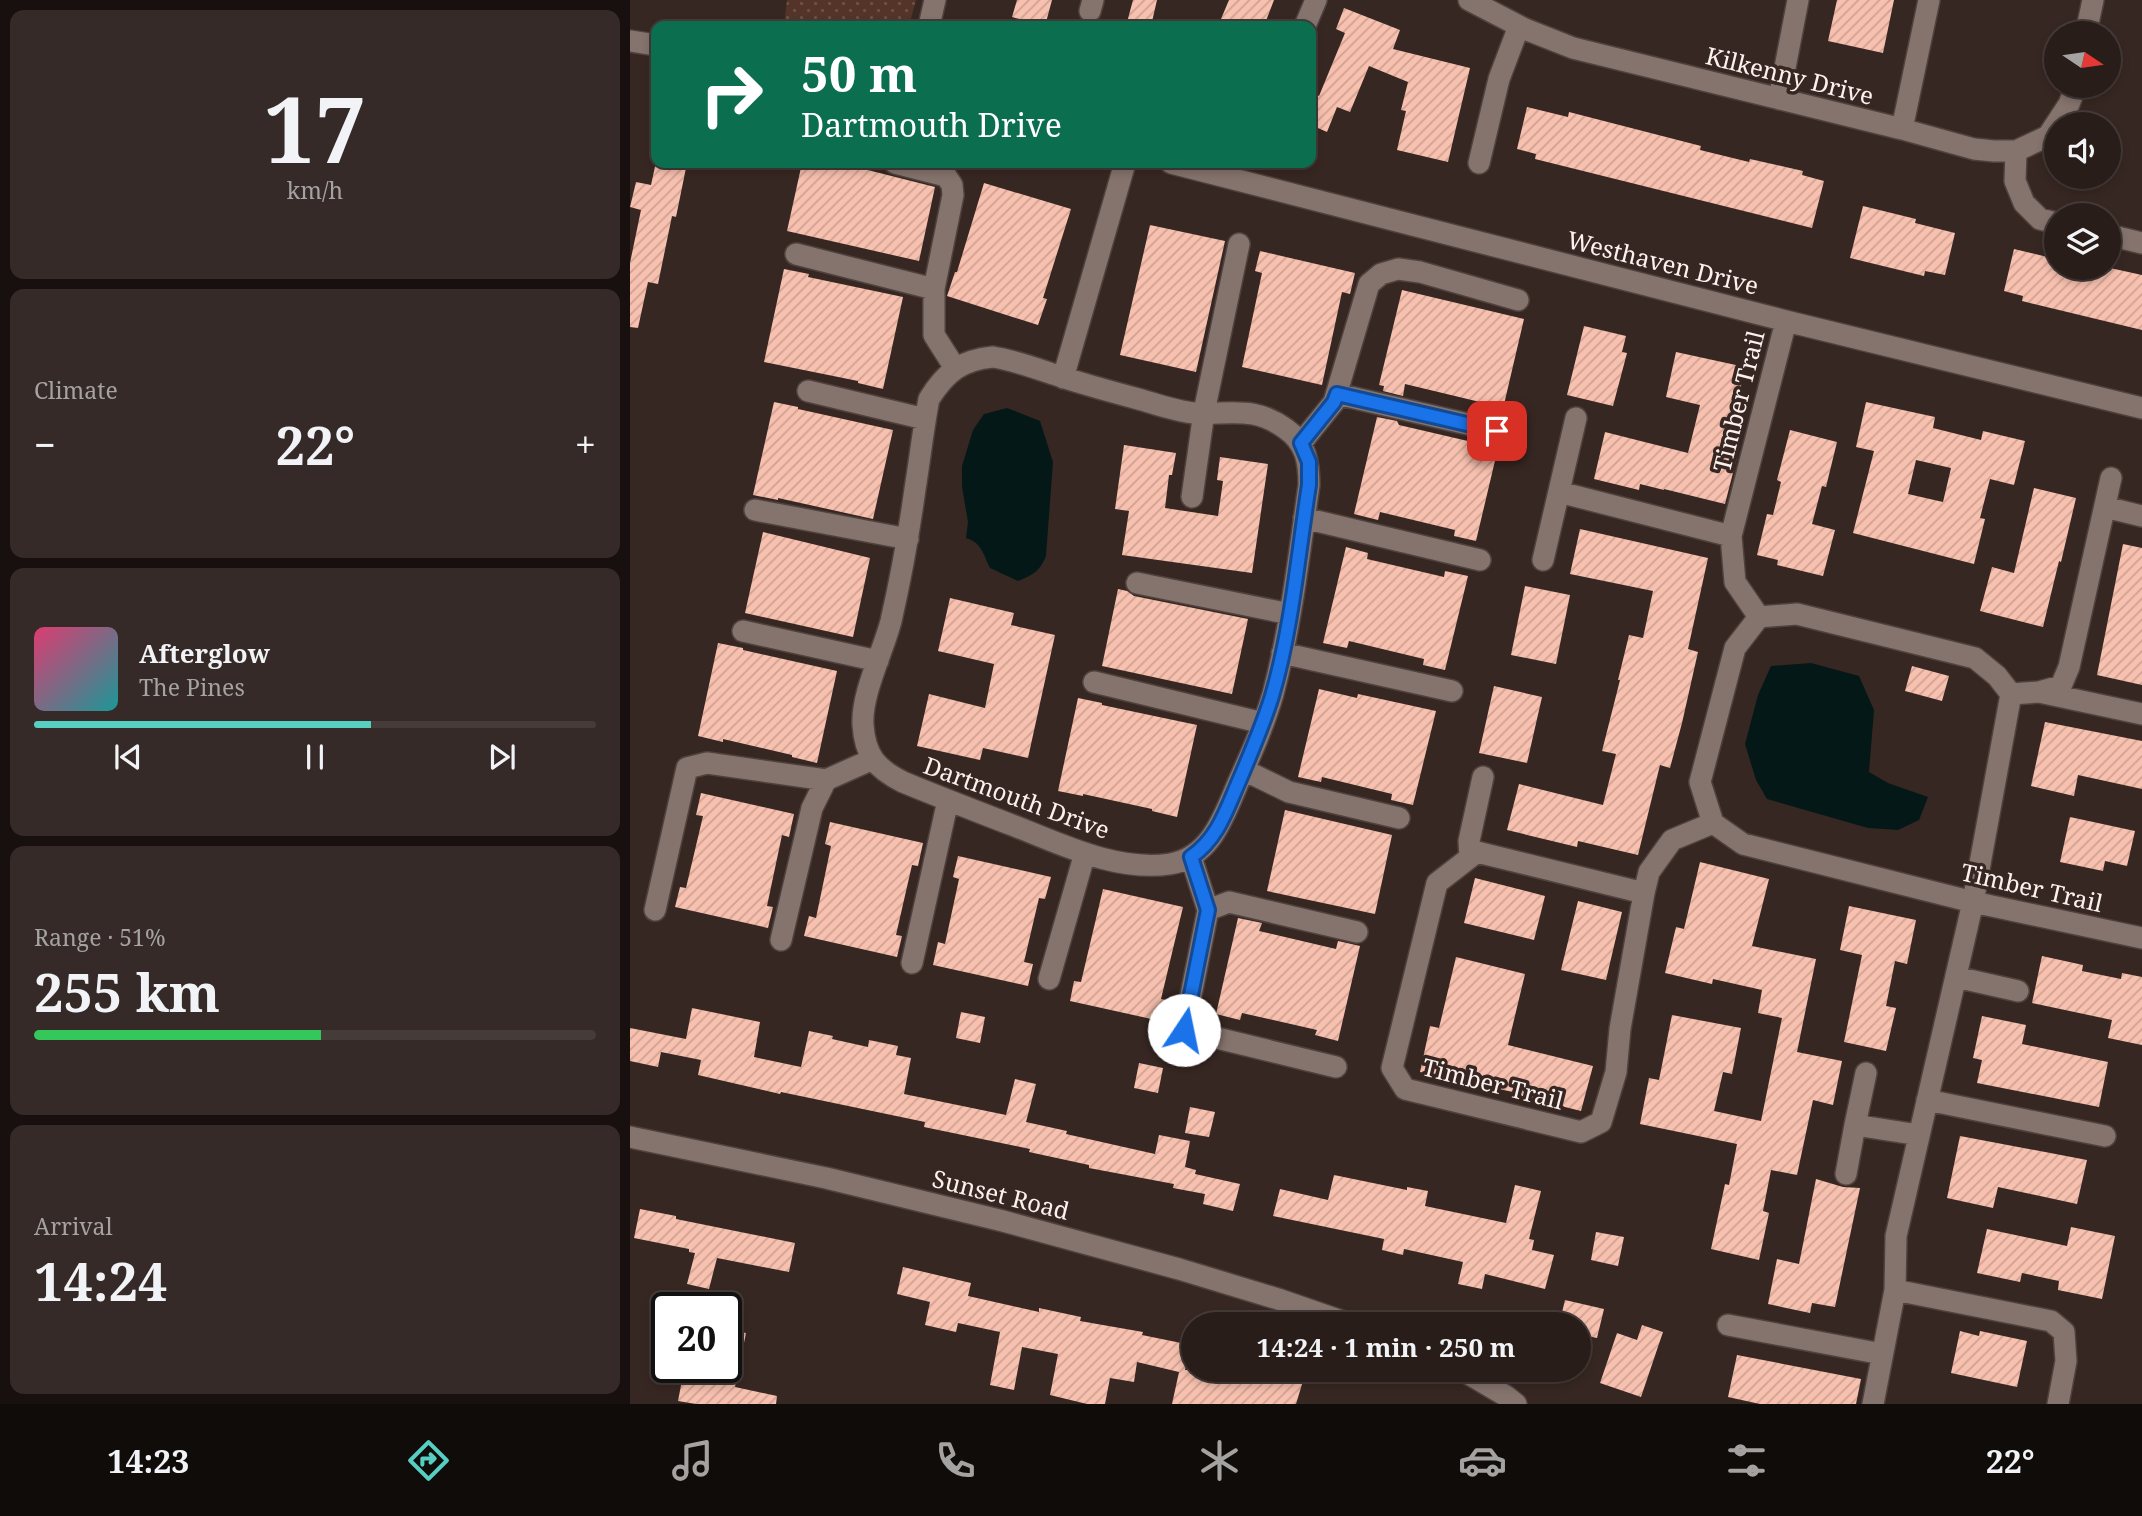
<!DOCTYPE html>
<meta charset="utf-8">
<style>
:root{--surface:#291d1a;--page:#352a27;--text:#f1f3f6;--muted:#a5a2a2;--line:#453b39;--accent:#56cec2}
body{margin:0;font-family:"Noto Serif",serif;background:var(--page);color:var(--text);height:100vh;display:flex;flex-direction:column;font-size:26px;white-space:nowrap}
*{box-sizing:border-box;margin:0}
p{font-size:23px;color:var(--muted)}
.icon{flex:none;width:38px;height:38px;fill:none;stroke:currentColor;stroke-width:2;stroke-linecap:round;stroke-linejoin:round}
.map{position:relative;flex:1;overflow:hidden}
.drawer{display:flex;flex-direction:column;gap:10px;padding:10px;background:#17100e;width:630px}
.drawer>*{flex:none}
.hud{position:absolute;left:21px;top:21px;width:665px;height:147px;border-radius:14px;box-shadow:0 4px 10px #0003,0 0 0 2px var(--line);background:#0b6e4f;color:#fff;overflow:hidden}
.needle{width:46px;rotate:103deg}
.tools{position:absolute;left:1414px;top:21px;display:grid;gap:14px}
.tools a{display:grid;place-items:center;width:77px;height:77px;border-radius:50%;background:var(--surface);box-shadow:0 4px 10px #0003,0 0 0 2px var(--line);font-size:35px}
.speed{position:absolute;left:21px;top:1292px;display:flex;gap:14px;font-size:35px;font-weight:700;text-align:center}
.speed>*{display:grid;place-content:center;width:91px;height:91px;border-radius:50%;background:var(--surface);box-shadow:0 4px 10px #0003,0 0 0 2px var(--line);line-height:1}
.speed .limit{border:4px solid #111;border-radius:10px;background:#fff;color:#111}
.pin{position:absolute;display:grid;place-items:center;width:60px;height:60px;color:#fff;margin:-30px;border-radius:14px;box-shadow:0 4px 10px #0006}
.me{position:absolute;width:77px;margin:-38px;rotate:11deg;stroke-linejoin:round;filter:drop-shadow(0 0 5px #0008)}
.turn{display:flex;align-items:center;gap:24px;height:147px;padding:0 35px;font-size:32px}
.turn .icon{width:91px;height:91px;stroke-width:2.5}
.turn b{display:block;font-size:49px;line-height:60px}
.big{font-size:52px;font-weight:700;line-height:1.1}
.drawer .widget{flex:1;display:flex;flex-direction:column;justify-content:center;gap:10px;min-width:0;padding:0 24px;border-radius:14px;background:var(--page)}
.drawer .dial{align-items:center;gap:0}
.dial b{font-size:91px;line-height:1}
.song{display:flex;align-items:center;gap:21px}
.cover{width:84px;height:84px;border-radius:10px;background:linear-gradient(135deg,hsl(340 70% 55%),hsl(180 70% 35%))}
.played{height:7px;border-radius:4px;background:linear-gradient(90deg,var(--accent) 60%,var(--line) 60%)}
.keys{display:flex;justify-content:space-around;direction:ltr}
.heat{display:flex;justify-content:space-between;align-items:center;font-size:38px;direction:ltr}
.charge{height:10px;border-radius:5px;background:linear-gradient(90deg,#34c759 51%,var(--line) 0)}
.trip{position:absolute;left:551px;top:1312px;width:410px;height:70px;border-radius:35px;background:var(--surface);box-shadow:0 4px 10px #0003,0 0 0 2px var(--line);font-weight:700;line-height:70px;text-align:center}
.tabs{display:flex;height:112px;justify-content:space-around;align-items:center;background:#100c0a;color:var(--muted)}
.tabs .icon{width:49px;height:49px}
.tabs .active{color:var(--accent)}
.tabs b{font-size:32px;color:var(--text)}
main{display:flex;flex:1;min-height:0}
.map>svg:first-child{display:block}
</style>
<main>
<section class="drawer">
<div class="widget dial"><b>17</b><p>km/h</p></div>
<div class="widget"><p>Climate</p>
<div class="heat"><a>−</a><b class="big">22°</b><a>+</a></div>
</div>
<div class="widget">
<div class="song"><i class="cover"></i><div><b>Afterglow</b><p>The Pines</p></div></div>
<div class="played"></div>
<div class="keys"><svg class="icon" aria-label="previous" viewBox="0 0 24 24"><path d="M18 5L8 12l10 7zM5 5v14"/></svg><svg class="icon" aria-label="pause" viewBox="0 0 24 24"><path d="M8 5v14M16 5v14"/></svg><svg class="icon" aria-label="next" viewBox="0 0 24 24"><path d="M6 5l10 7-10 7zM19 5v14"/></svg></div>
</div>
<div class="widget"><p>Range · 51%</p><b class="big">255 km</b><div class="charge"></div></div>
<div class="widget"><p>Arrival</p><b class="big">14:24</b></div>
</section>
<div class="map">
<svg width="1512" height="1404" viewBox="0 0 1512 1404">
<defs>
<pattern id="park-dots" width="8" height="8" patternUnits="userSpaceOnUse" patternTransform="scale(1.75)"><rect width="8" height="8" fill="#543329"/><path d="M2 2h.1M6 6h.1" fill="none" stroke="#6e5148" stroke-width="1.8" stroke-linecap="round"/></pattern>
<pattern id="building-hatch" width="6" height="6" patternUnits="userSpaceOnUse" patternTransform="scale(1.75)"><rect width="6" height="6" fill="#f8c0ae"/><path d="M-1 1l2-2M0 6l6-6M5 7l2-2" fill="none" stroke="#cda294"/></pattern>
</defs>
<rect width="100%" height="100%" fill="#372722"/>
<path fill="url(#park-dots)" d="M 157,0 L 286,0 L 279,26 L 154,26 Z"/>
<path fill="#041917" d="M 377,408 L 410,421 L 423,462 L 416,556 C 410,571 403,575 388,581 L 360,568 C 353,554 352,543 336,538 L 338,522 L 332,487 L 332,466 L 343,430 L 354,414 Z
M 1181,663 L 1229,676 L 1244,710 L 1239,772 L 1258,783 L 1298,797 L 1289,820 L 1268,830 L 1238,828 L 1137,799 L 1126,780 L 1115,744 L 1128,695 L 1141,666 Z"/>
<path fill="url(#building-hatch)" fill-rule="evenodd" d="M 387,0 L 422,0 L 415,26 L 392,26 L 393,20 L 382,17 Z
M 503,0 L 527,0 L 521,26 L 496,26 Z
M 599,0 L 644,0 L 634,26 L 588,26 Z
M 1207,0 L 1264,0 L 1253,53 L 1198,41 Z
M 714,8 L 770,30 L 763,49 L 840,68 L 818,162 L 767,150 L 776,111 L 771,110 L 778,82 L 739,66 L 720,112 L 707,107 L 697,132 L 681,125 L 681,92 L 689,96 L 715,33 L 706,29 Z
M 897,107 L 938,117 L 939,112 L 1071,146 L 1070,150 L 1119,162 L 1120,159 L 1173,171 L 1172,175 L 1194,181 L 1182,228 L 905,159 L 906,154 L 887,149 Z
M 26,162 L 56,168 L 46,217 L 42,216 L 28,284 L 18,282 L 8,328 L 0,327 L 0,263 L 11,210 L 0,207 L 6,182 L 21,185 Z
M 172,163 L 210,163 L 305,187 L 289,261 L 157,231 Z
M 354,183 L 441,209 L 413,298 L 417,299 L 408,325 L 317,296 L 325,272 L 327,272 Z
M 1233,206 L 1286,219 L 1285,223 L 1325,233 L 1315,275 L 1295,271 L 1294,276 L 1220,258 Z
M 520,225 L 595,241 L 566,372 L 490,355 Z
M 1384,249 L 1426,259 L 1426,268 L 1480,268 L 1512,275 L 1512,330 L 1392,301 L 1393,296 L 1374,291 Z
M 630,251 L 725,273 L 720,294 L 712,292 L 692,385 L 612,367 L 632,273 L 625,271 Z
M 154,269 L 179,274 L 178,277 L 273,297 L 253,389 L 228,383 L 228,381 L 134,362 Z
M 772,290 L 894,319 L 872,413 L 849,407 L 850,402 L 775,384 L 773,396 L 753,391 L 754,386 L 749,385 Z
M 954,326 L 996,336 L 992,352 L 997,353 L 983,406 L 937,395 Z
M 1046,352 L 1115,367 L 1101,433 L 1107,434 L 1102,456 L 1107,457 L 1095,504 L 1034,489 L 1034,490 L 1010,484 L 1009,490 L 964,479 L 975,432 L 1058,453 L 1070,405 L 1036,397 Z
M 144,402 L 168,407 L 168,409 L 263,430 L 243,519 L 148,498 L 148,500 L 123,495 Z
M 1236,402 L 1305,417 L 1303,428 L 1351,440 L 1353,431 L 1395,441 L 1384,485 L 1360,479 L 1350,518 L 1355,519 L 1344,564 L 1223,533 L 1244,451 L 1226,447 ZM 1286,460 L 1321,468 L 1313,502 L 1278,494 Z
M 747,417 L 767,421 L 769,425 L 868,448 L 846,541 L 824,536 L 825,530 L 750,512 L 748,520 L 724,514 Z
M 1160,430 L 1207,442 L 1196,487 L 1192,486 L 1182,524 L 1205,530 L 1193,576 L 1147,565 L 1148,560 L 1127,555 L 1137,514 L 1143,515 L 1151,482 L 1147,480 Z
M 494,445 L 546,453 L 542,475 L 539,475 L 535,508 L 588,516 L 593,481 L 587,480 L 590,457 L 638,464 L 622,573 L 492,555 L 499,511 L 485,509 Z
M 1404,488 L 1446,498 L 1431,562 L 1429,561 L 1413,627 L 1350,611 L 1362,567 L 1384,573 Z
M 950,529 L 1078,558 L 1058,649 L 1068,652 L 1052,723 L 1040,768 L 1030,765 L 1008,855 L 948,841 L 947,847 L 877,830 L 889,784 L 973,805 L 986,754 L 972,751 L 990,680 L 988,680 L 999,635 L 1013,638 L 1023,591 L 940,574 Z
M 133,532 L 240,558 L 223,637 L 115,613 Z
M 1493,544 L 1512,548 L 1512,685 L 1467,675 Z
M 716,547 L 738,553 L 737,559 L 814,577 L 815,571 L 838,576 L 815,670 L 793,665 L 794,659 L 719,641 L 717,648 L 693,643 Z
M 895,586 L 940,595 L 926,664 L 881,655 Z
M 488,589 L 497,591 L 504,596 L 618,619 L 602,694 L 472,666 Z
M 320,598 L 384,613 L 381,625 L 425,635 L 398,758 L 353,748 L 350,760 L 287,746 L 299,694 L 355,708 L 364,664 L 308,651 Z
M 88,643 L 113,648 L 113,650 L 207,671 L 187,763 L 162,757 L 162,755 L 93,739 L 93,742 L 68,736 Z
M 1282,666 L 1319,676 L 1312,701 L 1275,691 Z
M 864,686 L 912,697 L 897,763 L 849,753 Z
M 689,689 L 727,698 L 728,694 L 806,711 L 783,805 L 761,800 L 762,794 L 692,777 L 691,782 L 668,777 Z
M 448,698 L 472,703 L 472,705 L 567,725 L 547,817 L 522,811 L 522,809 L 453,794 L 453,796 L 428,791 Z
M 1415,722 L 1512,741 L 1512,789 L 1448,775 L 1444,796 L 1401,786 Z
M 71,793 L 164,814 L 159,837 L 152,835 L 137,906 L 143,907 L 138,928 L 45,907 L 50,887 L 56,888 L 73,816 L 66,815 Z
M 655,810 L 762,835 L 745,914 L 637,891 Z
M 1440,817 L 1505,831 L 1497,866 L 1475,861 L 1473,871 L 1430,862 Z
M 200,822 L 293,843 L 288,866 L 282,865 L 266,935 L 272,936 L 267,957 L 174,936 L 179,916 L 186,918 L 201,846 L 195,844 Z
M 328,856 L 421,877 L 415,899 L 409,898 L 394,962 L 403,964 L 398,986 L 303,965 L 308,942 L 315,944 L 329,879 L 323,877 Z
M 1070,862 L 1139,879 L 1122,946 L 1186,959 L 1167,1052 L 1212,1061 L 1203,1105 L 1183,1100 L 1167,1175 L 1141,1170 L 1133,1211 L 1139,1213 L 1129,1260 L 1081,1249 L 1095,1184 L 1099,1185 L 1107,1144 L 1010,1124 L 1019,1078 L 1029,1080 L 1042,1015 L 1111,1028 L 1102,1074 L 1093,1072 L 1084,1111 L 1131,1121 L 1152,1018 L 1128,1013 L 1132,990 L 1083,979 L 1082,984 L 1035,973 L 1046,927 L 1054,929 Z
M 845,878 L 915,896 L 904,940 L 834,923 Z
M 473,889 L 553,907 L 531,999 L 540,1001 L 535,1022 L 440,1001 L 444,981 L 451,982 Z
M 948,901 L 992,912 L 976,980 L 931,970 Z
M 1219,906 L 1286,920 L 1277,964 L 1265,961 L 1256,1006 L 1266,1008 L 1256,1051 L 1214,1042 L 1232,955 L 1210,950 Z
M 608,918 L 632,923 L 629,931 L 706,949 L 708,941 L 730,946 L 708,1041 L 685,1035 L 687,1030 L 612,1013 L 610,1020 L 586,1014 Z
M 1412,956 L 1453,965 L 1452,971 L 1491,979 L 1492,973 L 1512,977 L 1512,1045 L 1478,1038 L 1482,1020 L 1402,1003 Z
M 826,957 L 895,974 L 878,1045 L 963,1066 L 951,1111 L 883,1094 L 883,1092 L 790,1072 L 800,1026 L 809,1028 Z
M 62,1008 L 130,1022 L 124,1057 L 171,1067 L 179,1031 L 203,1036 L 202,1039 L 238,1047 L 239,1040 L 268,1046 L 266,1055 L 281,1058 L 274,1094 L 376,1115 L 385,1079 L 406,1084 L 396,1122 L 437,1131 L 436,1134 L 525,1154 L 529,1135 L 560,1141 L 555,1167 L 566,1170 L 565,1174 L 610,1184 L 603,1211 L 573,1204 L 575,1194 L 543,1188 L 544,1184 L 459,1168 L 459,1165 L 399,1152 L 400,1149 L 294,1127 L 295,1122 L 151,1092 L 150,1094 L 68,1075 L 71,1060 L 31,1052 L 28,1067 L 0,1061 L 0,1028 L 56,1039 Z
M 331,1012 L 355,1017 L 350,1043 L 326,1038 Z
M 1352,1016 L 1396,1025 L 1392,1044 L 1478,1062 L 1469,1107 L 1347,1083 L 1352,1060 L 1343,1058 Z
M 509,1063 L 533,1068 L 528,1093 L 504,1088 Z
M 560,1107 L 585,1112 L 579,1137 L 555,1133 Z
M 1330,1136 L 1457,1160 L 1447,1204 L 1368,1187 L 1363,1208 L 1317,1198 Z
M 704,1175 L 777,1190 L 777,1187 L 798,1191 L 795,1206 L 876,1223 L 885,1185 L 911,1191 L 899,1239 L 904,1240 L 902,1250 L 924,1255 L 915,1289 L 855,1274 L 852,1289 L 828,1284 L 833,1262 L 774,1249 L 773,1255 L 752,1250 L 754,1239 L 643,1216 L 650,1189 L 698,1200 Z
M 1186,1179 L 1213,1187 L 1230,1188 L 1205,1307 L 1182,1303 L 1180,1313 L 1138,1304 L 1147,1259 L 1169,1264 Z
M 10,1209 L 46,1216 L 46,1219 L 165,1243 L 159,1272 L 87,1258 L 79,1289 L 57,1284 L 65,1253 L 59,1252 L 59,1249 L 4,1238 Z
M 1441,1227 L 1485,1236 L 1472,1299 L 1428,1290 L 1429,1281 L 1392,1273 L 1390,1282 L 1347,1273 L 1357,1229 L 1437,1246 Z
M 966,1232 L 994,1237 L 988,1266 L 961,1260 Z
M 273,1267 L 341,1283 L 338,1296 L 409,1312 L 409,1308 L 451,1317 L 450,1321 L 513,1332 L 512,1335 L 561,1345 L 555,1370 L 634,1370 L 673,1381 L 666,1404 L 542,1404 L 549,1372 L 507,1362 L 504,1382 L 480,1378 L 475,1404 L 457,1404 L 420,1395 L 428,1354 L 392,1347 L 384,1390 L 360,1385 L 370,1332 L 328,1323 L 326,1332 L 295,1325 L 300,1302 L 267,1294 Z
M 935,1300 L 974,1309 L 967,1338 L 948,1334 L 948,1325 L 929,1325 Z
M 1012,1325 L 1033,1332 L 1011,1397 L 970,1383 L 987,1333 L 1007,1340 Z
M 96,1329 L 116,1333 L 105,1387 L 147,1396 L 146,1404 L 66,1404 L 48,1401 L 53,1375 L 96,1384 Z
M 1330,1331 L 1349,1336 L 1350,1331 L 1397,1341 L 1387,1387 L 1321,1373 Z
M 1107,1355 L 1231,1379 L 1226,1404 L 1130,1404 L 1098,1397 Z"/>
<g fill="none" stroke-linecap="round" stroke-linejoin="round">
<defs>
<path id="minor" d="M 839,0 L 895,29 L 943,48 L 1272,129 L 1344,149 L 1364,151 L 1386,151 L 1418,136 L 1439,104 L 1446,86
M 460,11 L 463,0
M 299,26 L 305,0
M 675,26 L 686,0
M 1456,33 L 1463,0
M 0,41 L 26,45
M 1149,99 L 1168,0
M 1272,129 L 1299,0
M 1386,151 L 1385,181 L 1394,203 L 1410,219 L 1426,223
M 265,163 L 316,176 L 322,185 L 323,195 L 304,289 L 304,335 L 325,368
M 541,163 L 1156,321 L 1512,408
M 849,163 L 869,79 L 889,26
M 1479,235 L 1512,243
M 166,254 L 304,289
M 363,357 C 388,361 410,370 435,378 C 460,386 486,393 512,400 C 529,405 546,411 564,413 C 600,415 623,405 656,429 C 676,443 679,462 679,485 C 669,555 661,626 643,694 C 634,725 621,754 608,783 C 594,816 581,857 540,864 C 486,872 431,844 382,825 C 346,811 309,797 273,782 C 247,769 235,756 233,725 C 231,694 253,652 261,621 C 271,577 279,533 285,489 C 290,459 293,429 299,399 C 316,372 331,360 363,357 Z
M 433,378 L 495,163
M 178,391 L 295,419
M 707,394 L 868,431
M 671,443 L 704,402 L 739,284 L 751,274 L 768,269 L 790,272 L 888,300
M 929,492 L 1101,536 L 1105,582 L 1129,617
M 562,497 L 574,412 L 609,244
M 1475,507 L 1512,516
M 125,510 L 278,539
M 674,518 L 850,560
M 1101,536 L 1156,321
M 913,560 L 946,418
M 507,583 L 660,614
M 113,631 L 248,661
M 652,653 L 822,691
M 464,682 L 633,723
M 1409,692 L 1431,686 L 1439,667 L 1481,478
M 1381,694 L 1367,676 L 1345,658 L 1167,614 L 1129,617 L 1105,648 L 1070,782 L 1083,823 L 1113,844 L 1343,902 L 1512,938
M 614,770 L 659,792 L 769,818
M 561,857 L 578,910 L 554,1030 L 706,1067
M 840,857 L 839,841 L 853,777
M 1014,893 L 990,1029 L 986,1072 L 971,1122 L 951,1132 L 775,1089 L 762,1068 L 807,883 L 847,852 L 1014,893 L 1019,872 L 1042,840 L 1083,823
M 25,910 L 57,768 L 77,763 L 196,780 L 243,759
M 578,910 L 599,902 L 727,932
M 151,940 L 182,808 L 196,780
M 282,963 L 318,800
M 1326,977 L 1388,991
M 419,979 L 455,853
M 1236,1073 L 1225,1125 L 1289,1135
M 1297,1100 L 1475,1136
M 0,1137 L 196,1178 L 373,1221 L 549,1269 L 648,1299 L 723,1325
M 1216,1174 L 1225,1125
M 1265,1290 L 1421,1321 L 1434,1332 L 1436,1361 L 1428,1404
M 1098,1325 L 1252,1354
M 832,1370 L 876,1396 L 886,1404
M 1243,1404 L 1265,1290 L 1266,1236 L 1343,902 L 1381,694 L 1409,692 L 1512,714"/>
</defs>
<use href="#minor" stroke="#4f423e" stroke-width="24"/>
<use href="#minor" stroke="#85736d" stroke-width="21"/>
</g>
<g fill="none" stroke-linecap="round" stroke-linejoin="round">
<defs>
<path id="route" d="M 554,1030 L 578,910 L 561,857 C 588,838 596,811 609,781 C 621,753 633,725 642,696 C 662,628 668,555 679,485 L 679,462 L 671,443 L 704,402 L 707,394 L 867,431"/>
</defs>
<use href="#route" stroke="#114b97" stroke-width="18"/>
<use href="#route" stroke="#1a73e8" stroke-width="12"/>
</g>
<g text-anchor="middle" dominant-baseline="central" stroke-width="7" stroke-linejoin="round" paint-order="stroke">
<g font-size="24" fill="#fcf1ee" stroke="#372722">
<text transform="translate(1160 75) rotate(14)">Kilkenny Drive</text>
<text transform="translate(1033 262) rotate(14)">Westhaven Drive</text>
<text transform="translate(1108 401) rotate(-76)">Timber Trail</text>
<text transform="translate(387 797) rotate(20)">Dartmouth Drive</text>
<text transform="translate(1402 887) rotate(13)">Timber Trail</text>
<text transform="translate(863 1083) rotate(14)">Timber Trail</text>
<text transform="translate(371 1194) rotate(14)">Sunset Road</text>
</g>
</g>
</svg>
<div class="tools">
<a><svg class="needle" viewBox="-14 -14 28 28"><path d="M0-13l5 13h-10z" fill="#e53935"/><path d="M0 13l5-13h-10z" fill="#a5a2a2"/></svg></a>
<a><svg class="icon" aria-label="sound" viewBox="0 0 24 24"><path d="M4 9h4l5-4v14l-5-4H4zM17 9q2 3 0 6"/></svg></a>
<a><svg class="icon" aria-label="layers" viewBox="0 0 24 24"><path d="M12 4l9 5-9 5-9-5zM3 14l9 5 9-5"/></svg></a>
</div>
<div class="speed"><div class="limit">20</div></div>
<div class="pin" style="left:867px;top:431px;background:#d93025"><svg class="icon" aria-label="arrive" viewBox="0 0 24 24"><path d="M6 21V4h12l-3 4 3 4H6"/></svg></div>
<svg class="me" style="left:554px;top:1030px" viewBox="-20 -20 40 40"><circle r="19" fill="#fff"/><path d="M0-13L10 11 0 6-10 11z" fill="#1a73e8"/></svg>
<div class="trip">14:24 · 1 min · 250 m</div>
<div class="hud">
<div class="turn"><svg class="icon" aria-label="right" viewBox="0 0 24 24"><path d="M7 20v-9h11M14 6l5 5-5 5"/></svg><div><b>50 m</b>Dartmouth Drive</div></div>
</div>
</div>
</main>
<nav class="tabs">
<b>14:23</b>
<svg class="icon active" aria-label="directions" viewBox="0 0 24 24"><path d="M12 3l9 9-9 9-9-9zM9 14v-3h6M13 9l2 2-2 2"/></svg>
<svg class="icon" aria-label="music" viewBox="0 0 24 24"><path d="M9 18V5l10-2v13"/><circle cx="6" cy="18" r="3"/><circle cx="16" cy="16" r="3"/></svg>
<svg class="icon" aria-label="phone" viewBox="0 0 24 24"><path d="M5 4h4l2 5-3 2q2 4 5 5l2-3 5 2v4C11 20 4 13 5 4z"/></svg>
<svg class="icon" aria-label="climate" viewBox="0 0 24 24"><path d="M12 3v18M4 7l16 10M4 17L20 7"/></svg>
<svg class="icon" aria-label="car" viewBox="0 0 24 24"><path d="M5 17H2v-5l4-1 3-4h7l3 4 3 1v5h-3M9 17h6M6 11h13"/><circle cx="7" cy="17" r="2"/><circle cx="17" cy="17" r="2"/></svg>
<svg class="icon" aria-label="filters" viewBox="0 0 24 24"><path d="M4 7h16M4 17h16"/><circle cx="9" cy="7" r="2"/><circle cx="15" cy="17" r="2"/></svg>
<b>22°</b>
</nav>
